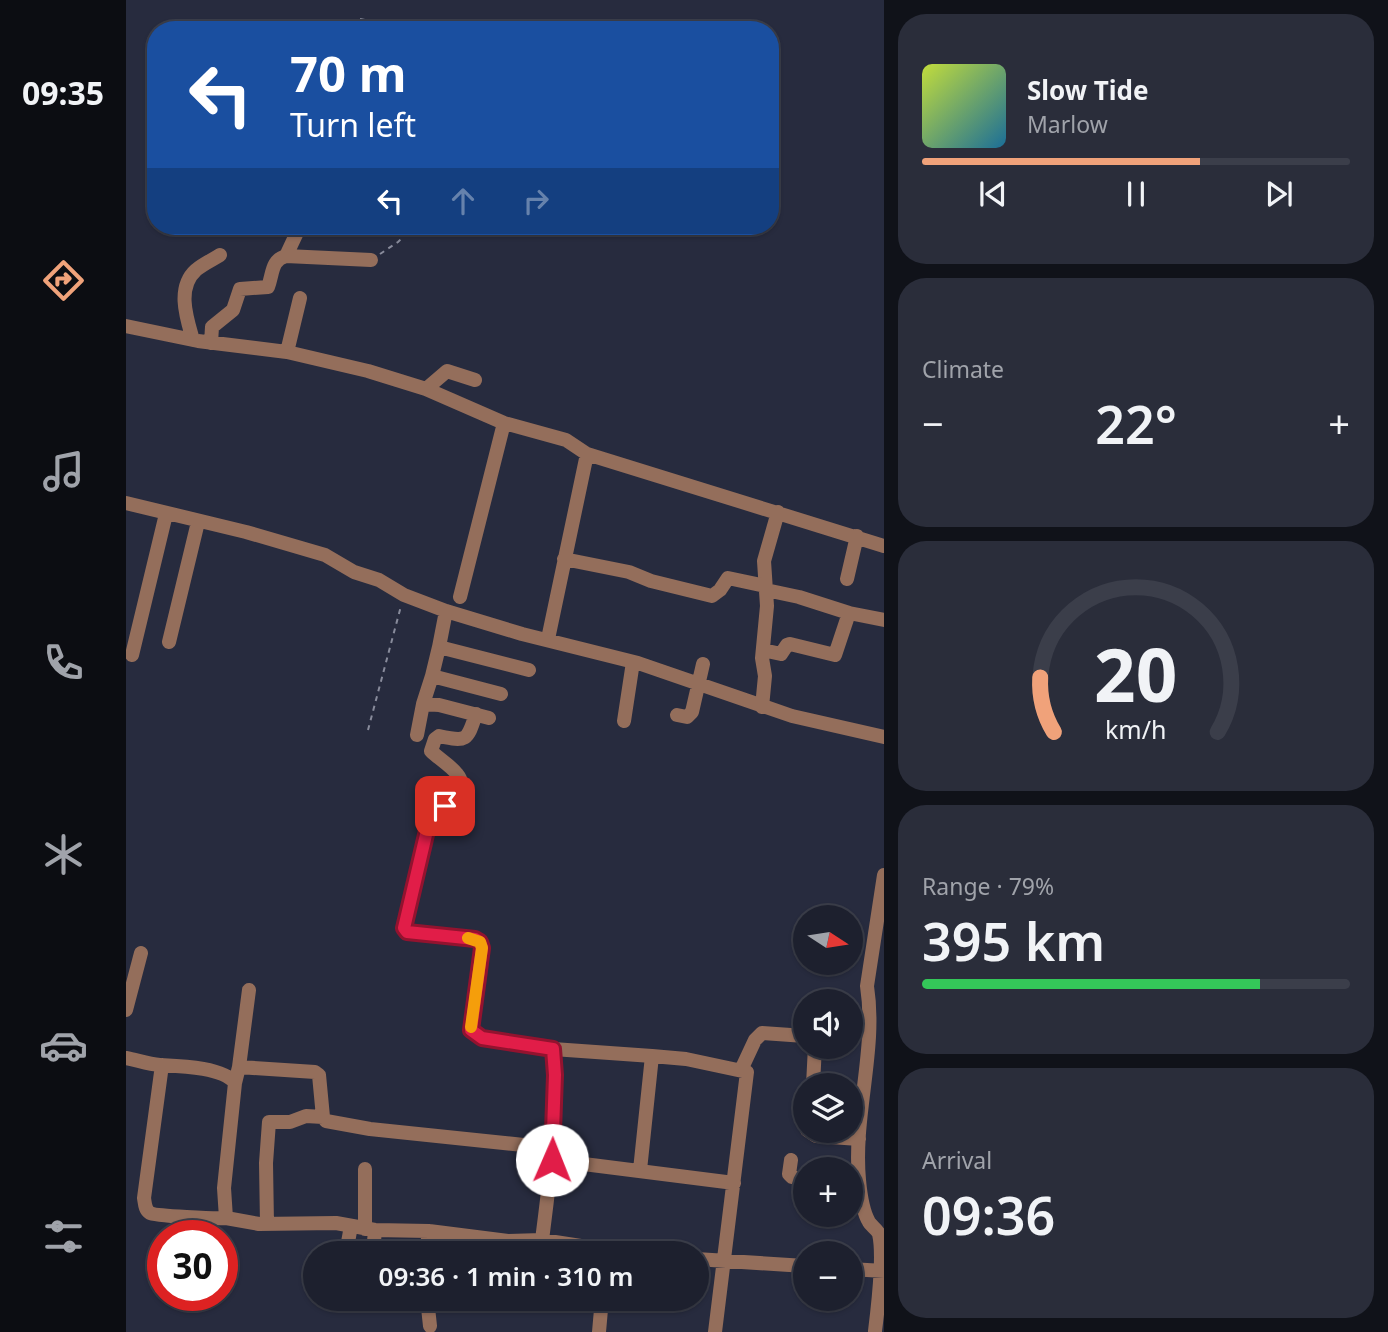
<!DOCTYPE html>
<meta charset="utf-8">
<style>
:root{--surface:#1d202e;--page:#2a2d3a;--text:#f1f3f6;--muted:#a0a3aa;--line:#3b3e4a;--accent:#f0a27a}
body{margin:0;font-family:"Noto Sans",sans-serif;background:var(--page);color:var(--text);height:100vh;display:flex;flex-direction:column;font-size:26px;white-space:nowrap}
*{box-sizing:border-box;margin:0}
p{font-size:23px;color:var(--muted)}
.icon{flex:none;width:38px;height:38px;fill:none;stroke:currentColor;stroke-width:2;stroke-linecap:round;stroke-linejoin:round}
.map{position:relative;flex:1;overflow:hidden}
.drawer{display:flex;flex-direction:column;gap:14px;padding:14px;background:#101219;width:504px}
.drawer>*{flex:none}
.guide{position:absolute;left:21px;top:21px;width:632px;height:214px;border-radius:28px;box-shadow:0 2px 5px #0004,0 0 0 2px var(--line);background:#1a4fa0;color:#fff;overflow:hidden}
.needle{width:46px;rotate:102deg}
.tools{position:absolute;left:667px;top:905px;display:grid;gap:14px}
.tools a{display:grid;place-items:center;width:70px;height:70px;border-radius:50%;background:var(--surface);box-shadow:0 2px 5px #0004,0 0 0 2px var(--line);font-size:35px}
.speed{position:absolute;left:21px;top:1220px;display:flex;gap:14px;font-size:35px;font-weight:700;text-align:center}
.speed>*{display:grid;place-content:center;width:91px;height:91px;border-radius:50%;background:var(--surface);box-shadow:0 2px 5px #0004,0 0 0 2px var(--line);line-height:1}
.speed .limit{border:10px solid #d22;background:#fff;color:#111}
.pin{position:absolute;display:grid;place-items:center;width:60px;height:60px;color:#fff;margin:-30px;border-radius:14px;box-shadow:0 4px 10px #0006}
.me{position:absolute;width:77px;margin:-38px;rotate:1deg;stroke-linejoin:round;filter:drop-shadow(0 0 5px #0008)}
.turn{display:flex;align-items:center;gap:24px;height:147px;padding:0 28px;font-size:32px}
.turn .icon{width:91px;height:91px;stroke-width:2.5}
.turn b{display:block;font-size:49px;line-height:60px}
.lanes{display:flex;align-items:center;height:66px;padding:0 28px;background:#0003;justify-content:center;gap:35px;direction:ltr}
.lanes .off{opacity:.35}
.big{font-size:52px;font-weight:600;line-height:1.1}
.drawer .card{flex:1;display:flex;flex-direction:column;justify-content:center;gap:10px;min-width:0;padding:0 24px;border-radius:28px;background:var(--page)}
.drawer .dial{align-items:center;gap:0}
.dial svg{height:182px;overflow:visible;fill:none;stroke:var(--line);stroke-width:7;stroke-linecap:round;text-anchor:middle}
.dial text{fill:var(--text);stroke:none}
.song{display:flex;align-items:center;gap:21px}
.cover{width:84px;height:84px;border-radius:10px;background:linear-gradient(135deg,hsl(70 70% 55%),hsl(200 70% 35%))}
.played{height:7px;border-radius:4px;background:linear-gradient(90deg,var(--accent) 65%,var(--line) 65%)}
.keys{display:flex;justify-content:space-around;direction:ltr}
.heat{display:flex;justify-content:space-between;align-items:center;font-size:38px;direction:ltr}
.charge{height:10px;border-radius:5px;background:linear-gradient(90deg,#34c759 79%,var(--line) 0)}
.trip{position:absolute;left:177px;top:1241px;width:406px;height:70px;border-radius:35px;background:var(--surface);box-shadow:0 2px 5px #0004,0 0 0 2px var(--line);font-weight:600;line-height:70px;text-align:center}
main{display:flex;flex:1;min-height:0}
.dock{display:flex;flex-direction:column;width:126px;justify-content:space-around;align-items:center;background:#0c0d12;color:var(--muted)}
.dock .icon{width:49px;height:49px}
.dock .selected{color:var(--accent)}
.dock b{font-size:32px;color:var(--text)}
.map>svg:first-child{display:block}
</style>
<main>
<nav class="dock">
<b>09:35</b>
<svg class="icon selected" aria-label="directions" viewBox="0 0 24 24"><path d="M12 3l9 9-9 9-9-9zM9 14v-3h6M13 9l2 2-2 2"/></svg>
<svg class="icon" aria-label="music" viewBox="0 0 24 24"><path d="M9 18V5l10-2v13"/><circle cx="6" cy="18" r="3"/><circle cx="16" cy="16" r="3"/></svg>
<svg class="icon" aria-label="phone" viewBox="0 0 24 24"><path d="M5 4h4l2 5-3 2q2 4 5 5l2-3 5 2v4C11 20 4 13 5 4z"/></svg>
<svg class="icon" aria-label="climate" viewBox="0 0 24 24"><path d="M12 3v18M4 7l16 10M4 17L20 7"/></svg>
<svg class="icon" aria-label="car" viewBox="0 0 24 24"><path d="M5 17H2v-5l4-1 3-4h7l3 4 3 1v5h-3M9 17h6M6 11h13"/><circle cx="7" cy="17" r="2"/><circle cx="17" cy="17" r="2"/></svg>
<svg class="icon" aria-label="filters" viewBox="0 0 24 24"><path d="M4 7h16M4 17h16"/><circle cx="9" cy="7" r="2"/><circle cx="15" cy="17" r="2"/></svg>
</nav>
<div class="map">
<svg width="758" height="1332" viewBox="0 0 758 1332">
<rect width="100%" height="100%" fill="#272b3e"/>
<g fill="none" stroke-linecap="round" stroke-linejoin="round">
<path stroke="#888b9b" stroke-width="2" stroke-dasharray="5 5" stroke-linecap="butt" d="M 234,19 L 283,30
M 254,254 L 272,242 L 288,226
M 242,730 L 275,606"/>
<path stroke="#946e5b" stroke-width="14" d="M 160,256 L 174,226
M 0,326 L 72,341 L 161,352 L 242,371 L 300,389 L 378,423 L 440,440 L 461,454 L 758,546
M 67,340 C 61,319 50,288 70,270 C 77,264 86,260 94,255
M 85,343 L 86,327 L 107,310 L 114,289 L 142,287 C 147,274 145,260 160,256 L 245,260
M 161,352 L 174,298
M 300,389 L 321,371 L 349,380
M 0,503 L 120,532 L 199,555 L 228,572 L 253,580 L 278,595 L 320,611 L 396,634 L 512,663 L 666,716 L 758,737
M 438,559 L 503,572 L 525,581 L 586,596 L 594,590 L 602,578 L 639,586
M 721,579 L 731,536
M 640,590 L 673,597 L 723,613
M 334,597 L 378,423
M 320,611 L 313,647 L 403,670
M 422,639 L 461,454
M 43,642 L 72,522
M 313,647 L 306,676 L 375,694
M 637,650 L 655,654 L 661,645 L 664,644 L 709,655 L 723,613 L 758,620
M 6,655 L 40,514
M 297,704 L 313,705 L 363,718
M 636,707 L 639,676 L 636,658 L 641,606 L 638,561 L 652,512
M 350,714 C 341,741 341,742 313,736 L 309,739 L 305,751 C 313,759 324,765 331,774 C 347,793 311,808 303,822 L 278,928 L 281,932 L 349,939 L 354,942 L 356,948 L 345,1030 L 356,1038 L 427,1049 C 433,1112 424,1177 416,1240
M 551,715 L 561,717 L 566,712 L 577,664
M 498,721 L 507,662
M 291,735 L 297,704 L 306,676
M 0,1010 L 15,953
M 427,1049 L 526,1056
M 0,1058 C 11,1060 22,1064 34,1065 C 53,1066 97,1067 109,1083 L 98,1188 L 100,1218 L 133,1224 L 210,1223 L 249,1230 L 303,1231 L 382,1241 L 416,1240 L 500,1253
M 36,1065 L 18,1198 C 19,1204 19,1210 24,1213 C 29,1216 91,1219 100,1218
M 113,1067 L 123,990
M 615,1070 L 629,1040 L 636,1033 L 679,1036
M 109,1083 L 113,1067 L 189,1072 L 193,1075 L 197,1117 L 200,1121 L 244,1129 L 426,1148
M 687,1085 L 689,1046
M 681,1130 L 690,1136 L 733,1139
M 426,1160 L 608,1183
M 665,1160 L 663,1174 L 666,1177 L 679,1180
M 239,1169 L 239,1229
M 514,1170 L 526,1056 L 560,1059 L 621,1072 L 589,1332
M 141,1224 L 140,1163 L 143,1122 L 164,1122 L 180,1116 L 197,1117
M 220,1253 L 225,1226
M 247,1253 L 249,1230
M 300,1253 L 303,1231
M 570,1259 L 679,1266
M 724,1269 L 758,1271
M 220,1298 L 220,1299
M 301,1298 L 304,1326
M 749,1331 C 752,1307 758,1255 753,1234 C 751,1229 745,1226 743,1222 C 737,1212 734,1191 733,1180 C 727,1115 751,1050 741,986 L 758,875
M 473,1332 L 476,1298"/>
</g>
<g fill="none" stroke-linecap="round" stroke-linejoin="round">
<defs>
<path id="route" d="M 319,806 L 308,814 L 303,822 L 278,928 L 281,932 L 349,939 L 354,942 L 356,948 L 345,1030 L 356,1038 L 427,1049 L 429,1075 L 426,1160"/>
</defs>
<use href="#route" stroke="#92132f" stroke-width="18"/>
<use href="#route" stroke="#e11d48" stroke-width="12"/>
<path stroke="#f59e0b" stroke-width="12" d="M 342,938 L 354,942 L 356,948 L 345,1027"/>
</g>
</svg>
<div class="tools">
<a><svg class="needle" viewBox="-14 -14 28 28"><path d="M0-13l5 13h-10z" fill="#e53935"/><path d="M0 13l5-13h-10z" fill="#a0a3aa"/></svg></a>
<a><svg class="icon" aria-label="sound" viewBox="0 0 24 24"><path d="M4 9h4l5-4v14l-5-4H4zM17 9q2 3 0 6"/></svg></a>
<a><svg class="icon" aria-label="layers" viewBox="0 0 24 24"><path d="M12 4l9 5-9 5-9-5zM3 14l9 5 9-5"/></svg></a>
<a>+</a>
<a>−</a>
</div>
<div class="speed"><div class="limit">30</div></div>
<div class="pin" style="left:319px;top:806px;background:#d93025"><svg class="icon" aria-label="arrive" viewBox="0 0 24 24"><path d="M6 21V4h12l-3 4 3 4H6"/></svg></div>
<svg class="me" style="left:426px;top:1160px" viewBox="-20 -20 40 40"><circle r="19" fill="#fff"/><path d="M0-13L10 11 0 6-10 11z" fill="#e11d48"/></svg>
<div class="trip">09:36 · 1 min · 310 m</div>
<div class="guide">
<div class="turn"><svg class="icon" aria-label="left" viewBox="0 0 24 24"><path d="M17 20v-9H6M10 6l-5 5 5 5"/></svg><div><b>70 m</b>Turn left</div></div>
<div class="lanes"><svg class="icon" aria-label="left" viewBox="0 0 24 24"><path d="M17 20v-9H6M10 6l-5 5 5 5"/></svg><svg class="icon off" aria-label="ahead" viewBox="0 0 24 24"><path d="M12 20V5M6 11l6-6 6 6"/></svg><svg class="icon off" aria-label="right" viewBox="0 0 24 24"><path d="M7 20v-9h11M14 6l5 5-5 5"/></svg></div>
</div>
</div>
<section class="drawer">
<div class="card">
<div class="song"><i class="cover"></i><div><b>Slow Tide</b><p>Marlow</p></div></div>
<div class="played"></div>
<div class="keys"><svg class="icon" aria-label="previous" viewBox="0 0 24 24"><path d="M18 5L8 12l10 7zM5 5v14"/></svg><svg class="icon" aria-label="pause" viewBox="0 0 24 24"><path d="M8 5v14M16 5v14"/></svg><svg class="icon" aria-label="next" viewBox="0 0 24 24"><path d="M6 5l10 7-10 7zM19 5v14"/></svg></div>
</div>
<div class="card"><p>Climate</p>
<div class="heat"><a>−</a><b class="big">22°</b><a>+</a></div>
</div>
<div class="card dial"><svg viewBox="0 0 100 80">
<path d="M14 69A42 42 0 1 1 86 69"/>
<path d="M14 69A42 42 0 0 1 8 45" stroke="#f0a27a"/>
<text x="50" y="56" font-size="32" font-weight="700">20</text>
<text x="50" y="72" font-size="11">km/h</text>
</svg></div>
<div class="card"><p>Range · 79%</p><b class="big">395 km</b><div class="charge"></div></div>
<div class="card"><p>Arrival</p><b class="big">09:36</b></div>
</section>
</main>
